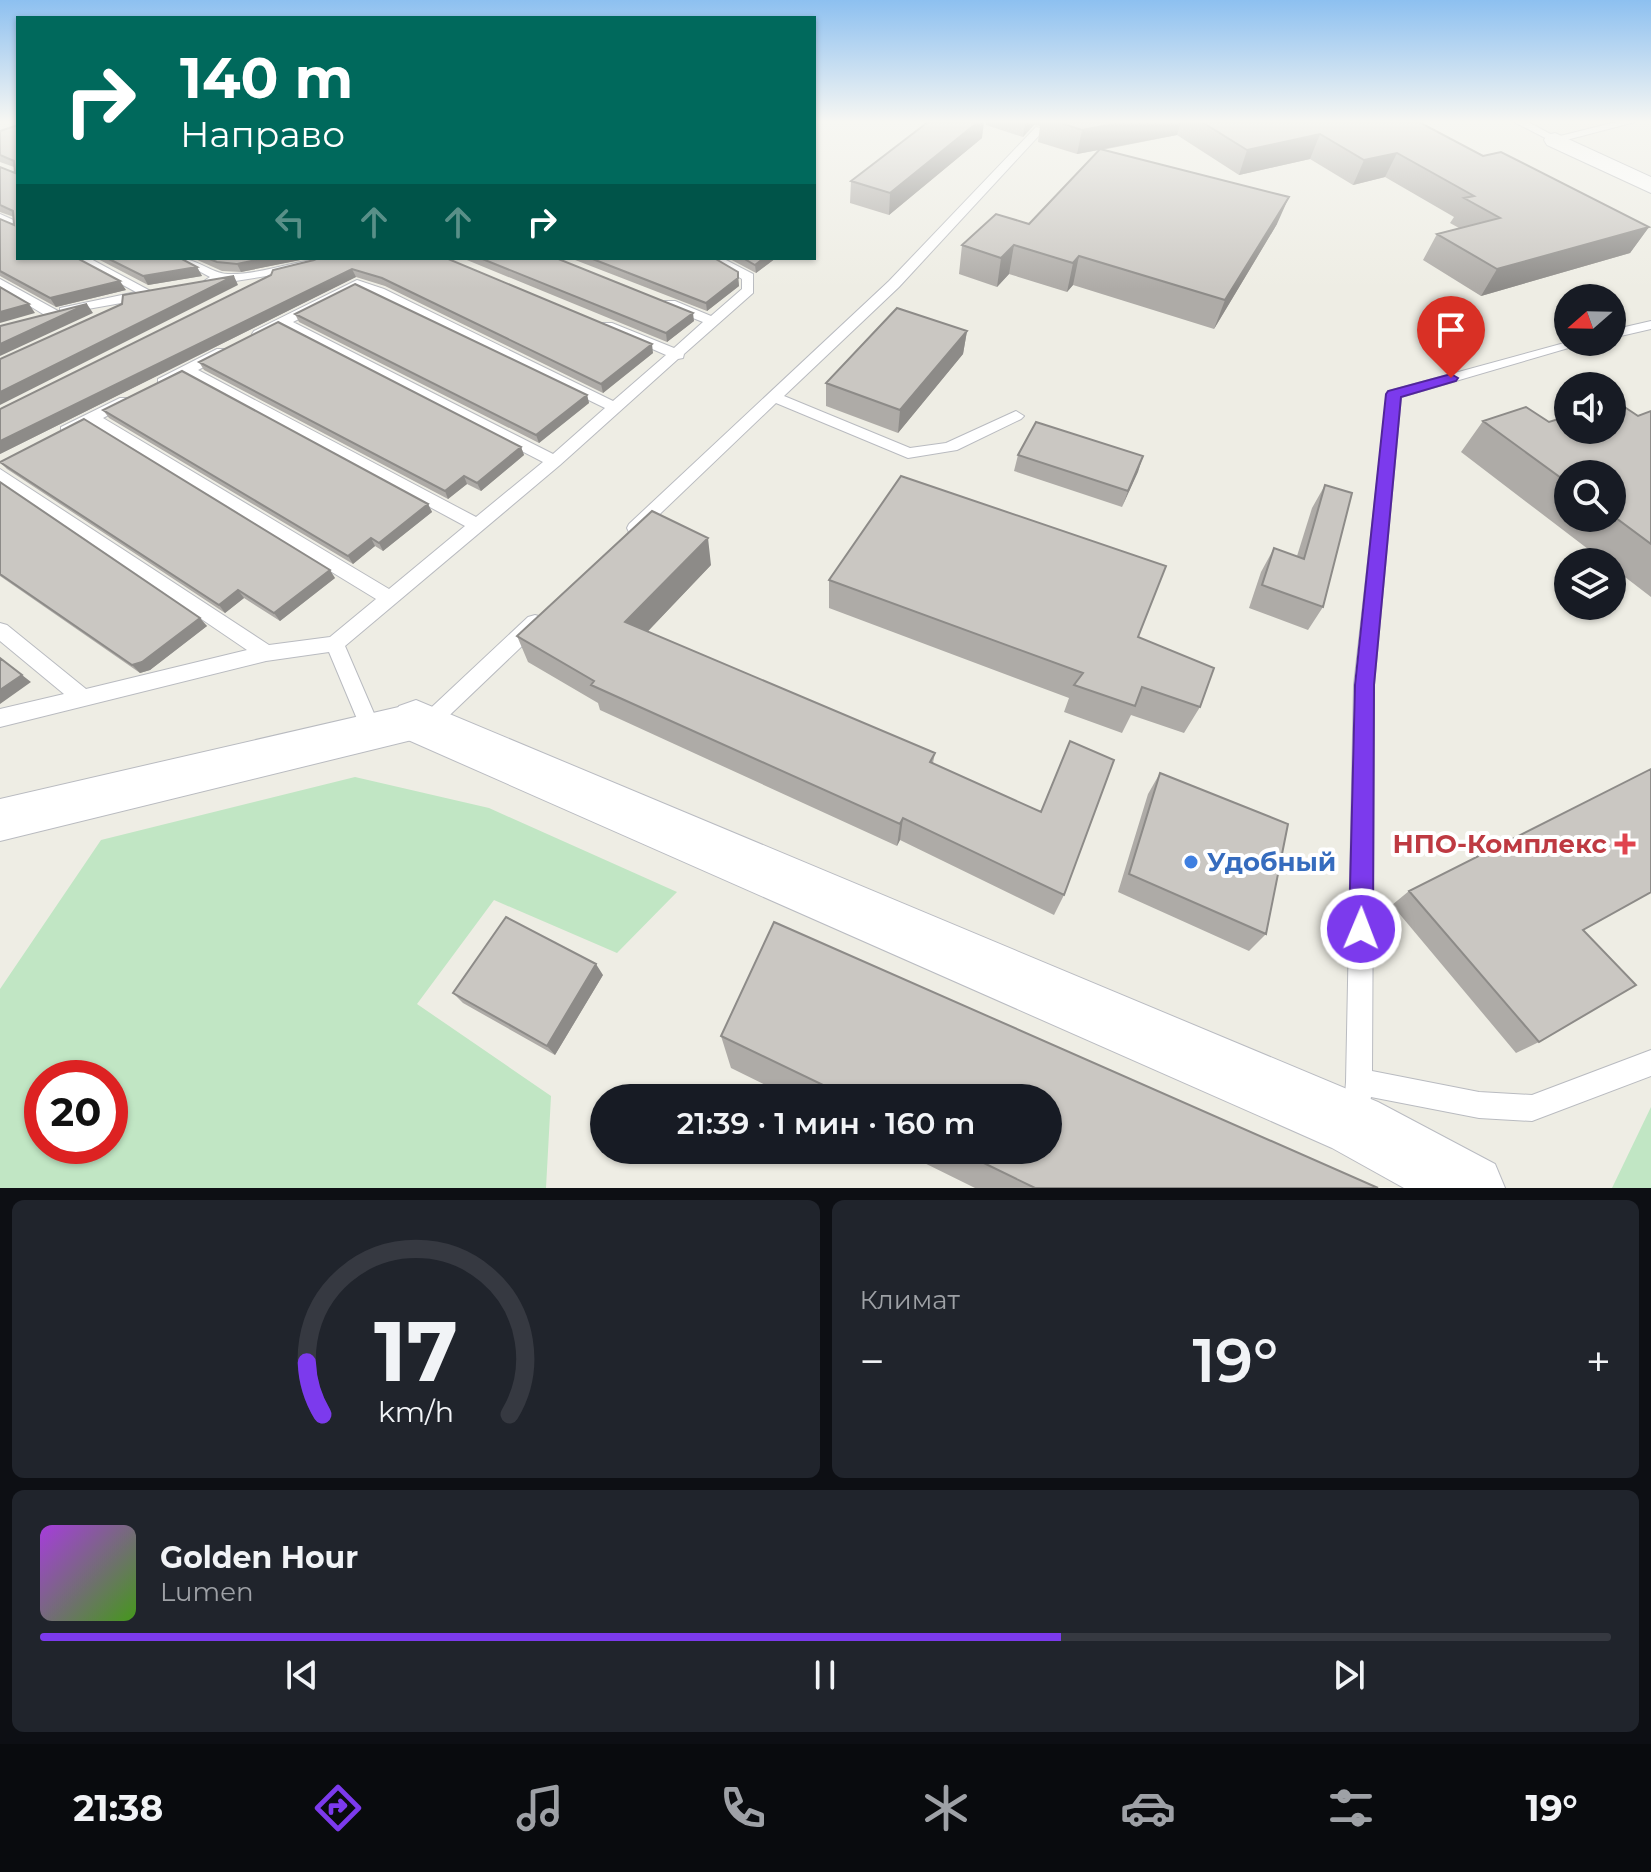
<!DOCTYPE html>
<html lang="ru">
<meta charset="utf-8">
<style>
:root{--surface:#171b24;--page:#20242c;--text:#f1f3f6;--muted:#9ea1a6;--line:#363941;--accent:#7c3aed}
body{margin:0;font-family:Montserrat,sans-serif;background:var(--page);color:var(--text);height:100vh;display:flex;flex-direction:column;font-size:30px;white-space:nowrap}
*{box-sizing:border-box;margin:0}
p{font-size:26px;color:var(--muted)}
.icon{flex:none;width:44px;height:44px;fill:none;stroke:currentColor;stroke-width:2;stroke-linecap:round;stroke-linejoin:round}
.map{position:relative;height:1188px;overflow:hidden}
.details{display:flex;flex-direction:column;gap:12px;padding:12px;background:#0d0f14;flex:1}
.details>*{flex:none}
.banner{position:absolute;left:16px;top:16px;width:800px;height:244px;border-radius:0px;box-shadow:0 2px 6px #0004;background:#00695c;color:#fff;overflow:hidden}
.needle{width:52px;rotate:250deg}
.buttons{position:absolute;left:1554px;top:284px;display:grid;gap:16px}
.buttons a{display:grid;place-items:center;width:72px;height:72px;border-radius:50%;background:var(--surface);box-shadow:0 2px 6px #0004;font-size:40px}
.speed{position:absolute;left:24px;top:1060px;display:flex;gap:16px;font-size:40px;font-weight:700;text-align:center}
.speed>*{display:grid;place-content:center;width:104px;height:104px;border-radius:50%;background:var(--surface);box-shadow:0 2px 6px #0004;line-height:1}
.speed .limit{border:12px solid #d22;background:#fff;color:#111}
.pin{position:absolute;display:grid;place-items:center;width:68px;height:68px;color:#fff;margin:-82px -34px;border-radius:50% 50% 50% 0;rotate:-45deg;box-shadow:0 0 8px #0007}
.pin .icon{rotate:45deg}
.me{position:absolute;width:88px;margin:-44px;rotate:1deg;stroke-linejoin:round;filter:drop-shadow(0 0 6px #0008)}
.turn{display:flex;align-items:center;gap:28px;height:168px;padding:0 32px;font-size:36px}
.turn .icon{width:104px;height:104px;stroke-width:2.5}
.turn b{display:block;font-size:56px;line-height:68px}
.lanes{display:flex;align-items:center;height:76px;padding:0 32px;background:#0003;justify-content:center;gap:40px;direction:ltr}
.lanes .off{opacity:.35}
.big{font-size:60px;font-weight:600;line-height:1.1}
.details .card{flex:1;display:flex;flex-direction:column;justify-content:center;gap:12px;min-width:0;padding:0 28px;border-radius:12px;background:var(--page)}
.details .dial{align-items:center;gap:0}
.dial svg{height:208px;overflow:visible;fill:none;stroke:var(--line);stroke-width:7;stroke-linecap:round;text-anchor:middle}
.dial text{fill:var(--text);stroke:none}
.song{display:flex;align-items:center;gap:24px}
.cover{width:96px;height:96px;border-radius:12px;background:linear-gradient(135deg,hsl(280 70% 55%),hsl(100 70% 35%))}
.played{height:8px;border-radius:4px;background:linear-gradient(90deg,var(--accent) 65%,var(--line) 65%)}
.keys{display:flex;justify-content:space-around;direction:ltr}
.heat{display:flex;justify-content:space-between;align-items:center;font-size:44px;direction:ltr}
.details .tiles{flex:1;display:grid;gap:12px;grid-template-columns:1fr 1fr}
.card:last-child{grid-column:span 2}
.trip{position:absolute;left:590px;top:1084px;width:472px;height:80px;border-radius:40px;background:var(--surface);box-shadow:0 2px 6px #0004;font-weight:600;line-height:80px;text-align:center}
.tabs{display:flex;height:128px;justify-content:space-around;align-items:center;background:#090b0e;color:var(--muted)}
.tabs .icon{width:56px;height:56px}
.tabs .current{color:var(--accent)}
.tabs b{font-size:36px;color:var(--text)}
.map>svg:first-child{display:block}
</style>
<div class="map">
<svg width="1651" height="1188" viewBox="0 0 1651 1188">
<rect width="100%" height="100%" fill="#eeede4"/>
<path fill="#c1e6c4" fill-rule="evenodd" d="M 355,777 L 489,808 L 677,892 L 617,953 L 494,900 L 417,1004 L 551,1096 L 546,1188 L 0,1188 L 0,989 L 101,840 ZM 42,1078 L 110,1078 L 110,1146 L 42,1146 Z
M 1651,1107 L 1651,1188 L 1612,1188 Z"/>
<g fill="none" stroke-linecap="round" stroke-linejoin="round">
<defs>
<path id="lane" d="M 1514,122 L 1528,122 L 1556,137 L 1616,122 L 1635,122 L 1555,143 Z
M 1036,127 L 1045,129 L 899,287 L 784,396 L 910,448 L 946,443 L 1016,411 L 1024,416 L 1021,419 L 957,450 L 908,458 L 776,403 L 641,532 L 629,532 L 627,528 L 629,524 L 889,281 Z
M 0,214 L 18,222 L 18,231 L 0,223 Z
M 73,258 L 89,258 L 156,294 L 149,298 L 60,314 L 60,308 L 136,292 Z
M 175,258 C 198,258 212,274 228,274 C 264,275 298,258 334,258 L 285,273 L 210,285 L 204,281 L 210,277 Z
M 707,258 L 722,258 L 753,274 L 753,293 L 684,354 L 683,358 L 678,359 L 560,465 L 345,646 L 382,732 L 379,738 L 372,741 L 365,738 L 329,652 L 266,661 L 0,727 L 0,709 L 64,694 L 0,641 L 0,623 L 7,625 L 86,689 L 247,650 L 0,482 L 0,469 L 269,645 L 330,637 L 376,599 L 91,425 L 71,435 L 61,435 L 61,427 L 120,398 L 130,398 L 130,404 L 103,418 L 389,589 L 465,526 L 187,376 L 168,385 L 158,385 L 158,379 L 217,349 L 227,349 L 227,355 L 198,370 L 476,517 L 543,462 L 282,327 L 259,338 L 252,334 L 254,331 L 357,280 L 384,289 L 613,401 L 666,355 L 600,326 L 602,323 L 612,323 L 674,348 L 703,322 L 665,307 L 665,301 L 675,301 L 711,316 L 742,289 L 742,279 ZM 358,289 L 374,295 L 605,408 L 553,454 L 293,322 Z
M 0,279 L 58,311 L 60,314 L 58,317 L 48,317 L 0,288 Z
M 1651,321 L 1651,329 L 1612,338 L 1612,330 Z
M 1568,342 L 1589,342 L 1401,397 L 1374,685 L 1372,1071 L 1479,1092 L 1532,1095 L 1651,1050 L 1651,1076 L 1532,1121 L 1479,1118 L 1371,1097 L 1365,1128 L 1356,1132 L 1347,1128 L 1343,1119 L 1346,1082 L 1354,685 L 1387,394 L 1389,391 Z
M 535,615 L 542,617 L 544,622 L 542,627 L 433,731 L 426,734 L 419,731 L 416,725 L 419,719 L 528,617 Z"/>
<path id="street" d="M 1555,133 L 1651,177 L 1651,193 L 1547,145 L 1544,140 L 1547,135 Z
M 416,703 L 431,708 L 437,721 L 431,734 L 416,739 L 0,841 L 0,799 Z"/>
<path id="secondary" d="M 416,700 L 1378,1102 L 1495,1164 L 1505,1188 L 1404,1188 L 1332,1148 L 399,736 L 391,721 L 399,706 Z"/>
</defs>
<use href="#lane" stroke="#b9bbc0" stroke-width="2"/>
<use href="#street" stroke="#b9bbc0" stroke-width="2"/>
<use href="#secondary" stroke="#babcc2" stroke-width="2"/>
<use href="#lane" fill="#fff" fill-rule="evenodd"/>
<use href="#street" fill="#fff" fill-rule="evenodd"/>
<use href="#secondary" fill="#fff" fill-rule="evenodd"/>
</g>
<path fill="#aeaba7" fill-rule="evenodd" d="M 986,122 L 1419,122 L 1483,156 L 1649,227 L 1630,253 L 1481,296 L 1423,260 L 1437,234 L 1459,228 L 1450,223 L 1454,217 L 1385,177 L 1353,185 L 1310,159 L 1239,175 L 1177,135 L 1102,150 L 1277,224 L 1214,329 L 1073,285 L 1067,292 L 1009,274 L 997,287 L 959,274 L 962,245 L 1029,224 L 1099,150 L 1077,154 L 1038,142 L 1040,126 L 1034,125 L 1023,137 L 986,125 Z
M 18,125 L 18,258 L 126,290 L 56,307 L 0,276 L 0,219 L 14,225 L 14,217 L 0,212 L 0,167 L 15,173 L 14,167 L 0,162 L 0,131 Z
M 982,138 L 889,215 L 850,203 L 851,181 Z
M 96,258 L 180,258 L 197,267 L 202,276 L 148,285 Z
M 193,258 L 310,258 L 241,272 L 222,271 Z
M 318,258 L 653,353 L 603,393 L 385,286 L 356,277 L 0,454 L 0,409 Z
M 462,258 L 556,258 L 694,321 L 667,342 Z
M 570,258 L 714,258 L 738,272 L 739,286 L 707,311 Z
M 728,258 L 776,258 L 756,273 Z
M 295,314 L 587,395 L 589,403 L 539,443 L 299,322 Z
M 967,331 L 963,354 L 898,433 L 826,406 L 826,383 Z
M 199,362 L 521,447 L 524,455 L 481,491 L 467,484 L 448,499 L 204,370 Z
M 103,410 L 428,504 L 432,512 L 383,551 L 375,546 L 353,564 L 109,418 Z
M 1651,411 L 1651,597 L 1612,567 L 1612,562 L 1605,562 L 1461,452 L 1483,421 L 1549,422 L 1638,416 ZM 1568,474 L 1612,474 L 1612,518 L 1568,518 Z
M 1018,455 L 1143,456 L 1122,507 L 1014,471 Z
M 0,462 L 335,578 L 280,621 L 244,598 L 225,613 L 7,469 Z
M 0,482 L 207,626 L 150,670 L 140,673 L 0,576 Z
M 1325,485 L 1323,607 L 1308,630 L 1249,608 L 1261,572 L 1274,548 L 1297,556 L 1312,508 Z
M 711,565 L 647,632 L 935,753 L 933,763 L 1064,895 L 1054,915 L 900,840 L 897,846 L 600,710 L 598,703 L 528,662 L 517,636 Z
M 829,580 L 1138,637 L 1200,707 L 1184,733 L 1131,715 L 1122,733 L 1064,712 L 1069,698 L 829,608 Z
M 1160,773 L 1266,934 L 1249,951 L 1118,892 L 1148,794 Z
M 1409,891 L 1583,930 L 1539,1042 L 1516,1053 L 1392,905 Z
M 774,922 L 1378,1188 L 975,1188 L 898,1150 L 1048,1150 L 1048,1098 L 792,1098 L 731,1068 L 721,1036 Z
M 603,975 L 555,1055 L 463,1003 L 453,993 Z"/>
<path fill="#8d8b88" d="M 978,122 L 984,122 L 982,138 L 889,215 L 890,193 Z
M 1025,122 L 1034,122 L 1034,125 L 1023,137 Z
M 1124,122 L 1181,122 L 1177,135 L 1077,154 L 1082,130 Z
M 1320,134 L 1310,159 L 1239,175 L 1247,150 Z
M 1397,153 L 1385,177 L 1353,185 L 1364,160 Z
M 1289,197 L 1277,224 L 1214,329 L 1225,300 Z
M 1649,227 L 1630,253 L 1481,296 L 1497,269 Z
M 1014,245 L 1009,274 L 997,287 L 1001,258 Z
M 1079,256 L 1073,285 L 1067,292 L 1073,263 Z
M 266,258 L 310,258 L 241,272 L 237,264 Z
M 764,258 L 776,258 L 756,273 L 755,265 Z
M 197,267 L 202,276 L 148,285 L 143,276 Z
M 352,269 L 356,277 L 0,454 L 0,441 Z
M 234,276 L 238,285 L 0,405 L 0,392 Z
M 738,278 L 739,286 L 707,311 L 706,303 Z
M 120,281 L 126,290 L 56,307 L 50,298 Z
M 29,304 L 35,313 L 0,323 L 0,312 Z
M 87,304 L 93,313 L 0,356 L 0,344 Z
M 693,313 L 694,321 L 667,342 L 666,333 Z
M 967,331 L 963,354 L 898,433 L 900,410 Z
M 652,344 L 653,353 L 603,393 L 601,384 Z
M 587,395 L 589,403 L 539,443 L 536,435 Z
M 521,447 L 524,455 L 481,491 L 477,483 Z
M 1143,456 L 1138,472 L 1122,507 L 1128,491 Z
M 464,476 L 467,484 L 448,499 L 445,491 Z
M 428,504 L 432,512 L 383,551 L 379,543 Z
M 371,538 L 375,546 L 353,564 L 348,556 Z
M 708,538 L 711,565 L 632,648 L 625,622 Z
M 330,570 L 335,578 L 280,621 L 274,613 Z
M 238,590 L 244,598 L 225,613 L 219,605 Z
M 200,618 L 207,626 L 150,670 L 140,673 L 132,665 Z
M 22,675 L 31,682 L 0,704 L 0,690 Z
M 903,818 L 900,840 L 897,846 L 900,824 Z
M 596,964 L 603,975 L 555,1055 L 547,1046 Z"/>
<path fill="#cac7c2" stroke="#8d8b88" stroke-width="2" d="M 928,122 L 978,122 L 890,193 L 851,181 Z
M 1057,122 L 1124,122 L 1082,130 Z
M 1202,122 L 1419,122 L 1483,156 L 1501,152 L 1649,227 L 1497,269 L 1437,234 L 1500,218 L 1464,198 L 1474,196 L 1397,153 L 1364,160 L 1320,134 L 1247,150 Z
M 18,125 L 18,258 L 77,258 L 120,281 L 50,298 L 0,271 L 0,219 L 14,225 L 13,211 L 0,205 L 0,167 L 15,173 L 14,161 L 0,155 L 0,131 Z
M 1100,149 L 1289,197 L 1225,300 L 1079,256 L 1073,263 L 1014,245 L 1001,258 L 962,245 L 996,214 L 1029,224 Z
M 107,258 L 180,258 L 197,267 L 143,276 Z
M 207,258 L 266,258 L 237,264 L 217,262 Z
M 318,258 L 446,258 L 652,344 L 601,384 L 382,278 L 352,269 L 0,441 L 0,409 L 271,275 L 273,270 L 314,260 Z
M 480,258 L 556,258 L 693,313 L 666,333 Z
M 590,258 L 714,258 L 738,272 L 738,278 L 706,303 Z
M 743,258 L 764,258 L 755,265 Z
M 234,276 L 0,392 L 0,359 L 122,304 L 123,295 Z
M 355,284 L 587,395 L 536,435 L 295,314 Z
M 0,287 L 29,304 L 0,312 Z
M 87,304 L 0,344 L 0,326 Z
M 897,308 L 967,331 L 900,410 L 826,383 Z
M 278,322 L 521,447 L 477,483 L 464,476 L 445,491 L 199,362 Z
M 182,371 L 428,504 L 379,543 L 371,538 L 348,556 L 103,410 Z
M 1614,400 L 1638,416 L 1651,411 L 1651,544 L 1612,515 L 1612,474 L 1568,474 L 1568,483 L 1483,421 L 1526,407 L 1549,422 L 1568,416 L 1568,430 L 1612,430 L 1612,401 Z
M 84,419 L 330,570 L 274,613 L 238,590 L 219,605 L 0,462 Z
M 1036,422 L 1143,456 L 1128,491 L 1018,455 Z
M 901,476 L 1166,566 L 1138,637 L 1214,668 L 1200,707 L 1142,687 L 1135,706 L 1074,685 L 1083,673 L 829,580 Z
M 0,482 L 200,618 L 142,662 L 132,665 L 0,574 Z
M 1325,485 L 1352,493 L 1323,607 L 1262,585 L 1274,548 L 1304,559 Z
M 652,511 L 708,538 L 625,622 L 935,753 L 930,762 L 1041,812 L 1070,741 L 1114,760 L 1064,895 L 903,818 L 900,824 L 591,685 L 594,681 L 517,636 Z
M 0,658 L 22,675 L 0,690 Z
M 1651,769 L 1651,892 L 1583,930 L 1636,985 L 1539,1042 L 1409,891 Z
M 1160,773 L 1288,824 L 1266,934 L 1129,874 Z
M 506,917 L 596,964 L 547,1046 L 453,993 Z
M 774,922 L 1378,1188 L 1035,1188 L 957,1150 L 1048,1150 L 1048,1098 L 850,1098 L 721,1036 Z"/>
<linearGradient id="sky" x2="0" y2="1"><stop stop-color="#8dc0f0"/><stop offset="0.42" stop-color="#f7f7f3"/><stop offset="1" stop-color="#f7f7f3" stop-opacity="0"/></linearGradient>
<rect width="1651" height="289" fill="url(#sky)"/>
<path fill="#7c3aed" stroke="#51269a" stroke-width="2" d="M 1451,374 L 1458,378 L 1456,381 L 1401,397 L 1374,685 L 1373,929 L 1370,938 L 1361,941 L 1353,938 L 1349,929 L 1355,685 L 1386,394 L 1388,391 Z"/>
<path fill="#e0444e" stroke="#fff" stroke-width="3" d="M1621 832h8v8h8v8h-8v8h-8v-8h-8v-8h8z"/>
<circle fill="#3f7fe0" stroke="#fff" stroke-width="3" cx="1191" cy="862" r="8"/>
<g text-anchor="middle" dominant-baseline="central" stroke-width="8" stroke-linejoin="round" paint-order="stroke">
<g font-size="26" font-weight="bold" fill="#be3a42" stroke="#fff" text-anchor="end">
<text x="1607" y="844">НПО-Комплекс</text>
</g>
<g font-size="26" font-weight="bold" fill="#366cbe" stroke="#fff" text-anchor="start">
<text x="1207" y="862">Удобный</text>
</g>
</g>
</svg>
<div class="buttons">
<a><svg class="needle" viewBox="-14 -14 28 28"><path d="M0-13l5 13h-10z" fill="#e53935"/><path d="M0 13l5-13h-10z" fill="#9ea1a6"/></svg></a>
<a><svg class="icon" aria-label="sound" viewBox="0 0 24 24"><path d="M4 9h4l5-4v14l-5-4H4zM17 9q2 3 0 6"/></svg></a>
<a><svg class="icon" aria-label="search" viewBox="0 0 24 24"><circle cx="10" cy="10" r="6"/><path d="M15 15l6 6"/></svg></a>
<a><svg class="icon" aria-label="layers" viewBox="0 0 24 24"><path d="M12 4l9 5-9 5-9-5zM3 14l9 5 9-5"/></svg></a>
</div>
<div class="speed"><div class="limit">20</div></div>
<div class="pin" style="left:1451px;top:378px;background:#d93025"><svg class="icon" aria-label="arrive" viewBox="0 0 24 24"><path d="M6 21V4h12l-3 4 3 4H6"/></svg></div>
<svg class="me" style="left:1361px;top:929px" viewBox="-20 -20 40 40"><circle r="17" fill="#7c3aed" stroke="#fff" stroke-width="3"/><path d="M0-11L8 9 0 5-8 9z" fill="#fff"/></svg>
<div class="trip">21:39 · 1 мин · 160 m</div>
<div class="banner">
<div class="turn"><svg class="icon" aria-label="right" viewBox="0 0 24 24"><path d="M7 20v-9h11M14 6l5 5-5 5"/></svg><div><b>140 m</b>Направо</div></div>
<div class="lanes"><svg class="icon off" aria-label="left" viewBox="0 0 24 24"><path d="M17 20v-9H6M10 6l-5 5 5 5"/></svg><svg class="icon off" aria-label="ahead" viewBox="0 0 24 24"><path d="M12 20V5M6 11l6-6 6 6"/></svg><svg class="icon off" aria-label="ahead" viewBox="0 0 24 24"><path d="M12 20V5M6 11l6-6 6 6"/></svg><svg class="icon" aria-label="right" viewBox="0 0 24 24"><path d="M7 20v-9h11M14 6l5 5-5 5"/></svg></div>
</div>
</div>
<section class="details">
<div class="tiles">
<div class="card dial"><svg viewBox="0 0 100 80">
<path d="M14 69A42 42 0 1 1 86 69"/>
<path d="M14 69A42 42 0 0 1 8 49" stroke="#7c3aed"/>
<text x="50" y="56" font-size="32" font-weight="700">17</text>
<text x="50" y="72" font-size="11">km/h</text>
</svg></div>
<div class="card"><p>Климат</p>
<div class="heat"><a>−</a><b class="big">19°</b><a>+</a></div>
</div>
<div class="card">
<div class="song"><i class="cover"></i><div><b>Golden Hour</b><p>Lumen</p></div></div>
<div class="played"></div>
<div class="keys"><svg class="icon" aria-label="previous" viewBox="0 0 24 24"><path d="M18 5L8 12l10 7zM5 5v14"/></svg><svg class="icon" aria-label="pause" viewBox="0 0 24 24"><path d="M8 5v14M16 5v14"/></svg><svg class="icon" aria-label="next" viewBox="0 0 24 24"><path d="M6 5l10 7-10 7zM19 5v14"/></svg></div>
</div>
</div>
</section>
<nav class="tabs">
<b>21:38</b>
<svg class="icon current" aria-label="directions" viewBox="0 0 24 24"><path d="M12 3l9 9-9 9-9-9zM9 14v-3h6M13 9l2 2-2 2"/></svg>
<svg class="icon" aria-label="music" viewBox="0 0 24 24"><path d="M9 18V5l10-2v13"/><circle cx="6" cy="18" r="3"/><circle cx="16" cy="16" r="3"/></svg>
<svg class="icon" aria-label="phone" viewBox="0 0 24 24"><path d="M5 4h4l2 5-3 2q2 4 5 5l2-3 5 2v4C11 20 4 13 5 4z"/></svg>
<svg class="icon" aria-label="climate" viewBox="0 0 24 24"><path d="M12 3v18M4 7l16 10M4 17L20 7"/></svg>
<svg class="icon" aria-label="car" viewBox="0 0 24 24"><path d="M5 17H2v-5l4-1 3-4h7l3 4 3 1v5h-3M9 17h6M6 11h13"/><circle cx="7" cy="17" r="2"/><circle cx="17" cy="17" r="2"/></svg>
<svg class="icon" aria-label="filters" viewBox="0 0 24 24"><path d="M4 7h16M4 17h16"/><circle cx="9" cy="7" r="2"/><circle cx="15" cy="17" r="2"/></svg>
<b>19°</b>
</nav>
